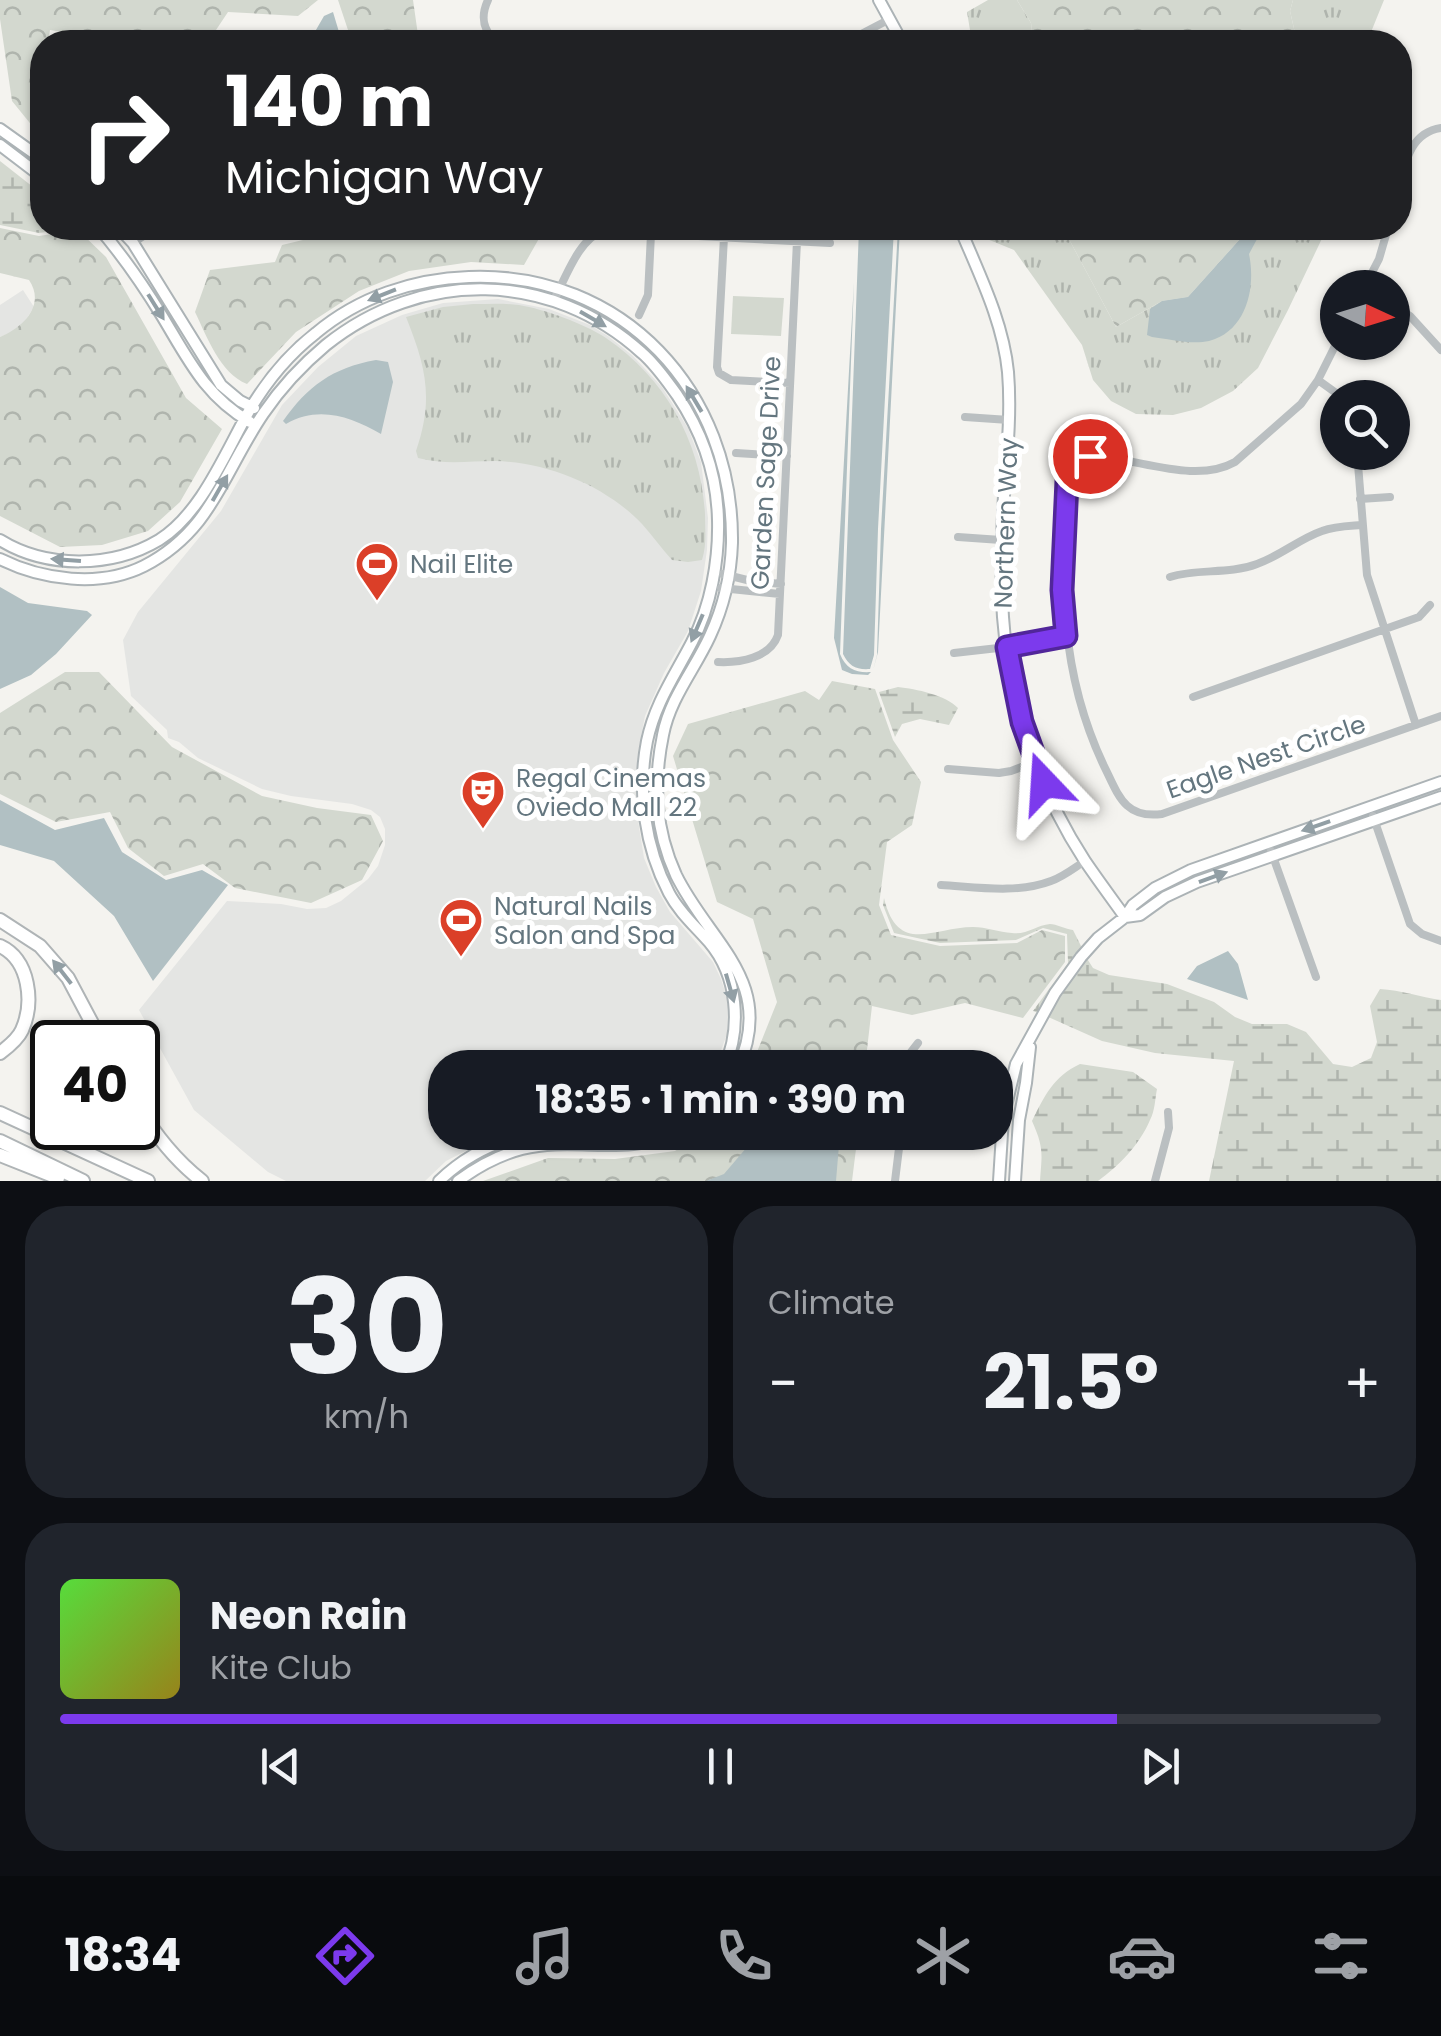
<!DOCTYPE html>
<meta charset="utf-8">
<style>
:root{--surface:#171b24;--page:#20242c;--text:#f1f3f6;--muted:#9ea1a6;--line:#363941;--accent:#7c3aed}
body{margin:0;font-family:Poppins,sans-serif;background:var(--page);color:var(--text);height:100vh;display:flex;flex-direction:column;font-size:38px;white-space:nowrap}
*{box-sizing:border-box;margin:0}
p{font-size:32px;color:var(--muted)}
.icon{flex:none;width:55px;height:55px;fill:none;stroke:currentColor;stroke-width:2;stroke-linecap:round;stroke-linejoin:round}
.map{position:relative;height:1181px;overflow:hidden}
.details{display:flex;flex-direction:column;gap:25px;padding:25px;background:#0d0f14;flex:1}
.details>*{flex:none}
.guide{position:absolute;left:30px;top:30px;width:1382px;height:210px;border-radius:40px;box-shadow:0 2px 8px #0004;background:#202124;color:#fff;overflow:hidden}
.needle{width:65px;rotate:94deg}
.fabs{position:absolute;left:1320px;top:270px;display:grid;gap:20px}
.fabs a{display:grid;place-items:center;width:90px;height:90px;border-radius:50%;background:var(--surface);box-shadow:0 2px 8px #0004;font-size:50px}
.speed{position:absolute;left:30px;top:1020px;display:flex;gap:20px;font-size:50px;font-weight:700;text-align:center}
.speed>*{display:grid;place-content:center;width:130px;height:130px;border-radius:50%;background:var(--surface);box-shadow:0 2px 8px #0004;line-height:1}
.speed .limit{border:5px solid #111;border-radius:15px;background:#fff;color:#111}
.pin{position:absolute;display:grid;place-items:center;width:85px;height:85px;color:#fff;margin:-42px;border:5px solid #fff;border-radius:50%;box-shadow:0 2px 10px #0007}
.me{position:absolute;width:110px;margin:-55px;rotate:340deg;stroke-linejoin:round;filter:drop-shadow(0 0 8px #0008)}
.turn{display:flex;align-items:center;gap:35px;height:210px;padding:0 30px;font-size:45px}
.turn .icon{width:130px;height:130px;stroke-width:2.5}
.turn b{display:block;font-size:70px;line-height:85px}
.big{font-size:75px;font-weight:700;line-height:1.1}
.details .card{flex:1;display:flex;flex-direction:column;justify-content:center;gap:15px;min-width:0;padding:0 35px;border-radius:40px;background:var(--page)}
.details .dial{align-items:center;gap:0}
.dial b{font-size:130px;line-height:1}
.song{display:flex;align-items:center;gap:30px}
.cover{width:120px;height:120px;border-radius:15px;background:linear-gradient(135deg,hsl(110 70% 55%),hsl(50 70% 35%))}
.played{height:10px;border-radius:5px;background:linear-gradient(90deg,var(--accent) 80%,var(--line) 80%)}
.keys{display:flex;justify-content:space-around;direction:ltr}
.heat{display:flex;justify-content:space-between;align-items:center;font-size:55px;direction:ltr}
.details .tiles{flex:1;display:grid;gap:25px;grid-template-columns:1fr 1fr}
.card:last-child{grid-column:span 2}
.trip{position:absolute;left:428px;top:1050px;width:585px;height:100px;border-radius:40px;background:var(--surface);box-shadow:0 2px 8px #0004;font-weight:700;line-height:100px;text-align:center}
.tabs{display:flex;height:160px;justify-content:space-around;align-items:center;background:#090b0e;color:var(--muted)}
.tabs .icon{width:70px;height:70px}
.tabs .active{color:var(--accent)}
.tabs b{font-size:45px;color:var(--text)}
.map>svg:first-child{display:block}
</style>
<div class="map">
<svg width="1441" height="1181" viewBox="0 0 1441 1181">
<defs>
<pattern id="grass-tufts" width="24" height="20" patternUnits="userSpaceOnUse" patternTransform="scale(2.5)"><rect width="24" height="20" fill="#d3d8cf"/><path d="M3 7l-1-3M5 7V3M7 7l1-3M15 17l-1-3M17 17v-4M19 17l1-3" fill="none" stroke="#afb4ad"/></pattern>
<pattern id="forest-crowns" width="20" height="18" patternUnits="userSpaceOnUse" patternTransform="scale(2.5)"><rect width="20" height="18" fill="#d3d8cf"/><path d="M2 6a3 3 0 1 1 6 0M12 15a3 3 0 1 1 6 0" fill="none" stroke="#afb4ad"/></pattern>
<pattern id="wetland-marsh" width="20" height="14" patternUnits="userSpaceOnUse" patternTransform="scale(2.5)"><rect width="20" height="14" fill="#d3d8cf"/><path d="M1 5h8M5 5V1M11 12h8M15 12V8" fill="none" stroke="#afb4ad"/></pattern>
</defs>
<rect width="100%" height="100%" fill="#f4f3ef"/>
<path fill="#e4e5e3" d="M 23,290 L 34,307 L 20,329 L 0,337 L 0,305 Z
M 498,299 L 549,309 L 590,325 L 608,336 L 633,356 L 662,387 L 688,428 L 701,462 L 708,518 L 707,550 L 701,591 L 688,631 L 664,673 L 645,716 L 638,752 L 636,808 L 644,858 L 656,887 L 670,912 L 713,962 L 721,979 L 728,1001 L 727,1034 L 715,1067 L 445,1068 L 445,1132 L 501,1133 L 446,1161 L 425,1181 L 286,1181 L 268,1172 L 194,1110 L 139,1010 L 227,901 L 281,904 L 307,909 L 326,908 L 341,901 L 368,879 L 378,866 L 385,845 L 385,829 L 380,817 L 371,810 L 352,804 L 291,796 L 262,789 L 198,758 L 179,742 L 168,738 L 167,730 L 131,696 L 123,640 L 138,612 L 221,511 L 282,405 L 318,367 L 356,336 L 402,315 L 443,303 Z"/>
<path fill="url(#grass-tufts)" d="M 988,0 L 1017,0 L 1031,23 L 1033,42 L 972,42 L 967,12 Z
M 1293,0 L 1384,0 L 1367,42 L 1297,42 L 1290,11 Z
M 983,228 L 1063,228 L 1116,327 L 1162,301 L 1188,297 L 1250,228 L 1327,228 L 1288,310 L 1258,368 L 1233,391 L 1201,408 L 1173,415 L 1136,414 L 1111,401 L 1093,380 L 1082,345 L 1014,250 L 987,239 Z
M 473,304 C 488,304 504,303 519,305 C 544,309 585,324 606,338 C 666,379 701,442 705,514 C 705,530 707,544 702,560 L 688,562 L 672,560 C 662,549 653,536 642,524 C 606,486 548,462 495,461 C 468,461 445,465 418,458 L 416,451 C 434,399 426,367 406,317 L 443,307 Z"/>
<path fill="url(#forest-crowns)" d="M 0,0 L 318,0 L 298,16 L 228,12 L 208,42 L 122,42 L 50,30 L 48,42 L 42,42 L 42,138 L 12,101 L 0,19 Z
M 338,0 L 413,0 L 419,42 L 352,42 Z
M 1017,0 L 1293,0 L 1290,11 L 1297,42 L 1033,42 L 1031,23 Z
M 0,228 L 39,236 L 78,230 L 106,257 L 186,398 L 222,429 L 180,502 L 148,531 L 102,545 L 60,547 L 0,516 L 0,337 C 23,328 46,305 29,280 L 0,273 Z
M 316,228 L 545,228 L 524,265 L 471,262 L 409,271 L 359,291 L 296,332 L 247,384 C 220,373 207,337 195,312 L 210,270 L 275,262 L 282,245 L 307,239 Z
M 1063,228 L 1250,228 L 1188,297 L 1162,301 L 1116,327 Z
M 65,672 L 99,672 L 172,747 L 262,796 L 317,808 L 371,815 L 383,841 L 362,880 L 311,903 L 235,888 L 203,864 L 164,876 L 128,848 L 110,812 L 56,822 L 0,794 L 0,713 Z
M 832,681 L 875,689 L 893,740 L 921,782 L 912,825 L 887,842 L 879,905 L 891,935 L 940,946 L 1017,943 L 1042,930 L 1065,936 L 1065,962 L 1023,1018 L 965,1003 L 912,1015 L 872,1006 L 865,1067 L 751,1067 L 777,1002 L 753,919 L 717,902 L 673,756 L 688,724 L 805,691 L 819,700 Z
M 702,1133 L 858,1133 L 852,1181 L 483,1181 L 548,1158 L 615,1159 L 675,1151 Z"/>
<path fill="url(#wetland-marsh)" d="M 0,161 L 42,194 L 42,228 L 67,228 L 66,229 L 39,233 L 0,225 Z
M 898,687 C 916,689 946,695 958,708 L 949,725 L 920,719 L 902,724 L 895,737 L 879,692 Z
M 884,898 C 898,956 933,927 973,927 C 986,927 999,932 1012,933 C 1027,935 1037,925 1050,924 C 1056,924 1066,929 1073,930 L 1083,950 L 1039,1013 L 1033,1011 L 1068,963 L 1067,934 L 1043,928 L 1016,940 L 940,943 L 894,933 L 883,905 Z
M 1086,957 L 1093,968 L 1109,975 L 1167,984 L 1214,1002 L 1235,1017 L 1252,1024 L 1287,1024 L 1306,1032 L 1333,1064 L 1352,1067 L 1371,1058 L 1377,1042 L 1370,1006 L 1380,989 C 1401,990 1420,997 1441,1000 L 1441,1181 L 1209,1181 L 1234,1061 L 1155,1053 L 1102,1041 L 1046,1016 Z
M 1080,1064 L 1133,1072 L 1157,1089 C 1155,1099 1155,1111 1150,1120 C 1140,1144 1119,1166 1098,1181 L 1040,1181 C 1042,1153 1044,1148 1032,1121 C 1045,1095 1053,1077 1080,1064 Z"/>
<path fill="#d3d8cf" d="M 733,296 L 784,298 L 781,336 L 731,334 Z"/>
<path fill="#b1c0c3" d="M 333,12 L 342,42 L 309,42 L 324,16 Z
M 859,228 L 894,228 L 878,529 L 874,655 L 870,669 C 856,670 849,666 843,654 Z
M 898,228 L 900,228 L 878,652 L 873,671 L 877,655 L 881,529 Z
M 1250,228 L 1263,228 L 1249,254 C 1256,287 1247,331 1209,341 C 1192,345 1169,339 1152,337 L 1147,335 L 1150,309 L 1162,301 L 1188,297 Z
M 854,282 L 840,654 C 846,669 856,673 871,672 L 868,675 L 852,674 L 842,670 L 834,638 Z
M 376,360 L 388,362 L 393,382 L 381,434 C 351,417 319,405 286,424 L 283,421 C 308,386 332,368 376,360 Z
M 0,587 L 28,603 L 87,611 L 92,615 L 56,654 L 31,675 L 0,689 Z
M 0,800 L 55,830 L 104,818 L 122,852 L 166,880 L 202,870 L 228,885 L 153,981 L 114,916 L 54,861 L 0,845 Z
M 1228,951 L 1238,964 L 1248,1000 L 1187,979 L 1197,966 Z
M 759,1133 L 840,1133 L 836,1181 L 706,1181 L 724,1174 Z"/>
<g fill="none" stroke-linecap="round" stroke-linejoin="round">
<defs>
<path id="secondary" d="M 879,0 L 902,42
M 0,129 L 42,159
M 0,145 L 42,177
M 99,228 C 123,256 143,285 162,316 C 188,359 205,396 250,422
M 119,228 L 133,243 L 221,385 L 240,401 L 254,408
M 960,228 C 979,274 1003,321 1008,372 C 1011,408 1008,444 1005,479 C 1002,525 1000,571 1003,617 C 1009,703 1038,789 1085,861 C 1098,880 1112,899 1125,917
M 0,540 C 47,569 112,568 159,540 C 201,514 225,453 249,411 C 266,382 289,354 316,333 C 359,297 413,279 469,277 C 623,271 734,392 732,543 C 731,574 723,608 710,636 C 695,669 670,698 663,735 C 653,784 655,829 676,875 C 709,943 777,981 738,1068
M 0,559 C 42,580 100,588 144,566 C 212,531 223,473 263,414 C 280,389 302,365 326,345 C 421,269 551,270 642,353 C 656,365 666,380 677,395 C 702,432 717,475 718,520 C 719,560 711,606 692,642 C 675,675 655,703 647,741 C 637,792 645,847 669,893 C 679,912 695,926 709,942 C 738,976 742,1028 724,1068
M 1125,917 L 1140,915 L 1165,897 L 1197,882 L 1441,797
M 439,1181 C 468,1153 503,1137 543,1132
M 458,1181 C 477,1167 499,1155 522,1149 C 576,1136 624,1157 680,1132
M 999,1181 L 1003,1118 L 1016,1064 L 1055,993 L 1081,957 L 1098,938 L 1125,917 L 1133,905 L 1155,888 L 1191,870 L 1441,782
M 1015,1181 L 1019,1120 L 1026,1083 L 1030,1047"/>
<path id="highway" d="M 0,920 L 40,946 L 68,978 L 102,1042
M 0,946 C 30,960 34,1003 22,1030 C 18,1039 8,1047 0,1053
M 138,1107 C 156,1135 175,1160 202,1181
M 0,1113 L 148,1181
M 0,1141 L 83,1181
M 0,1155 L 58,1178"/>
</defs>
<use href="#secondary" stroke="#acb3b6" stroke-width="14"/>
<use href="#highway" stroke="#afb4b6" stroke-width="16"/>
<path stroke="#babfc1" stroke-width="8" d="M 488,0 C 480,17 483,30 496,42
M 246,38 L 246,42
M 846,42 L 890,19
M 1400,182 C 1406,158 1413,132 1441,128
M 724,237 L 717,367 L 719,373 L 731,380 L 790,383
M 133,243 L 154,229 L 170,228
M 1364,288 L 1379,259 L 1388,228
M 554,300 C 565,279 580,236 604,231 L 830,243
M 1392,304 L 1410,316 L 1441,350
M 639,315 L 648,295 L 651,234
M 1338,340 L 1318,380 L 1301,404 L 1235,462 C 1194,485 1136,457 1090,456 C 1077,461 1072,468 1067,481 C 1061,583 1059,671 1104,766 C 1118,794 1124,819 1162,814 L 1441,716
M 1318,380 L 1343,398
M 965,417 L 1009,420
M 1357,452 L 1367,575 L 1416,725
M 736,453 L 787,456
M 1360,499 L 1390,497
M 958,537 L 1001,540
M 723,574 L 751,581 L 781,584
M 1170,577 C 1198,568 1228,575 1257,564 C 1280,556 1299,539 1322,531 C 1335,526 1348,526 1361,525
M 721,588 L 780,594
M 954,653 L 1007,647 L 1066,636
M 718,662 C 740,663 770,658 778,635 L 797,241
M 1193,697 L 1419,617 L 1430,605
M 948,769 L 999,773 L 1011,771 L 1035,762
M 1373,816 L 1410,924 L 1422,934 L 1441,941
M 1271,851 L 1316,977
M 941,885 C 976,887 1017,894 1051,881 C 1063,877 1074,868 1085,861
M 907,1068 L 911,1052 L 918,1043
M 900,1135 L 935,1138
M 895,1181 L 901,1132
M 1155,1181 L 1169,1128 L 1168,1112"/>
<use href="#secondary" stroke="#fff" stroke-width="10"/>
<use href="#highway" stroke="#fff" stroke-width="12"/>
</g>
<defs><path id="oneway-solid" d="M-6-.8H1V-3.2L6.5 0L1 3.2V.8H-6Z" transform="scale(2.5)"/></defs>
<g fill="#929fa5">
<use href="#oneway-solid" transform="translate(382 295) rotate(158)"/>
<use href="#oneway-solid" transform="translate(156 307) rotate(58)"/>
<use href="#oneway-solid" transform="translate(593 319) rotate(30)"/>
<use href="#oneway-solid" transform="translate(694 399) rotate(-121)"/>
<use href="#oneway-solid" transform="translate(220 488) rotate(-60)"/>
<use href="#oneway-solid" transform="translate(66 560) rotate(-176)"/>
<use href="#oneway-solid" transform="translate(697 628) rotate(113)"/>
<use href="#oneway-solid" transform="translate(1316 826) rotate(161)"/>
<use href="#oneway-solid" transform="translate(1213 877) rotate(-20)"/>
<use href="#oneway-solid" transform="translate(62 972) rotate(-128)"/>
<use href="#oneway-solid" transform="translate(730 988) rotate(74)"/>
</g>
<g fill="none" stroke-linecap="round" stroke-linejoin="round">
<defs>
<path id="route" d="M 1044,783 L 1022,722 L 1007,647 L 1066,636 L 1062,590 L 1067,481 L 1076,464 L 1090,456"/>
</defs>
<use href="#route" stroke="#51269a" stroke-width="25"/>
<use href="#route" stroke="#7c3aed" stroke-width="18"/>
</g>
<defs>
<symbol id="stadium-pin" viewBox="-11 -11 22 30"><path d="M0 17L-7.5 6A9.5 9.5 0 1 1 7.5 6Z" fill="#db3f28" stroke="#fff"/><path d="M0-5a6.5 5 0 1 0 0 10a6.5 5 0 1 0 0-10ZM-3.5-1.8h7v3.6h-7Z" fill="#fff"/></symbol>
<symbol id="theatre-pin" viewBox="-11 -11 22 30"><path d="M0 17L-7.5 6A9.5 9.5 0 1 1 7.5 6Z" fill="#db3f28" stroke="#fff"/><path d="M-5-5.5Q0-4 5-5.5V0Q5 5 0 6Q-5 5-5 0ZM-3.3-2.5H-1v1.5H-3.3ZM1-2.5H3.3v1.5H1ZM-2.8 1Q0 5.5 2.8 1Z" fill="#fff"/></symbol>
</defs>
<g fill-rule="evenodd">
<use href="#stadium-pin" x="352" y="539" width="50" height="68"/>
<use href="#theatre-pin" x="458" y="767" width="50" height="68"/>
<use href="#stadium-pin" x="436" y="895" width="50" height="68"/>
</g>
<g text-anchor="middle" dominant-baseline="central" stroke-width="10" stroke-linejoin="round" paint-order="stroke">
<g font-size="25" fill="#64767f" stroke="#fff">
<text transform="translate(766 473) rotate(-87)">Garden Sage Drive</text>
<text transform="translate(1006 523) rotate(-88)">Northern Way</text>
<text transform="translate(1266 757) rotate(-19)">Eagle Nest Circle</text>
</g>
<g font-size="25" fill="#64767f" stroke="#fff" text-anchor="start">
<text x="410" y="564">Nail Elite</text>
<text x="516" y="778">Regal Cinemas<tspan x="516" dy="29">Oviedo Mall 22</tspan></text>
<text x="494" y="906">Natural Nails<tspan x="494" dy="29">Salon and Spa</tspan></text>
</g>
</g>
</svg>
<div class="fabs">
<a><svg class="needle" viewBox="-14 -14 28 28"><path d="M0-13l5 13h-10z" fill="#e53935"/><path d="M0 13l5-13h-10z" fill="#9ea1a6"/></svg></a>
<a><svg class="icon" aria-label="search" viewBox="0 0 24 24"><circle cx="10" cy="10" r="6"/><path d="M15 15l6 6"/></svg></a>
</div>
<div class="speed"><div class="limit">40</div></div>
<div class="pin" style="left:1090px;top:456px;background:#d93025"><svg class="icon" aria-label="arrive" viewBox="0 0 24 24"><path d="M6 21V4h12l-3 4 3 4H6"/></svg></div>
<svg class="me" style="left:1044px;top:783px" viewBox="-20 -20 40 40"><path d="M0-17L14 15 0 8-14 15z" fill="#7c3aed" stroke="#fff" stroke-width="4"/></svg>
<div class="trip">18:35 · 1 min · 390 m</div>
<div class="guide">
<div class="turn"><svg class="icon" aria-label="right" viewBox="0 0 24 24"><path d="M7 20v-9h11M14 6l5 5-5 5"/></svg><div><b>140 m</b>Michigan Way</div></div>
</div>
</div>
<section class="details">
<div class="tiles">
<div class="card dial"><b>30</b><p>km/h</p></div>
<div class="card"><p>Climate</p>
<div class="heat"><a>−</a><b class="big">21.5°</b><a>+</a></div>
</div>
<div class="card">
<div class="song"><i class="cover"></i><div><b>Neon Rain</b><p>Kite Club</p></div></div>
<div class="played"></div>
<div class="keys"><svg class="icon" aria-label="previous" viewBox="0 0 24 24"><path d="M18 5L8 12l10 7zM5 5v14"/></svg><svg class="icon" aria-label="pause" viewBox="0 0 24 24"><path d="M8 5v14M16 5v14"/></svg><svg class="icon" aria-label="next" viewBox="0 0 24 24"><path d="M6 5l10 7-10 7zM19 5v14"/></svg></div>
</div>
</div>
</section>
<nav class="tabs">
<b>18:34</b>
<svg class="icon active" aria-label="directions" viewBox="0 0 24 24"><path d="M12 3l9 9-9 9-9-9zM9 14v-3h6M13 9l2 2-2 2"/></svg>
<svg class="icon" aria-label="music" viewBox="0 0 24 24"><path d="M9 18V5l10-2v13"/><circle cx="6" cy="18" r="3"/><circle cx="16" cy="16" r="3"/></svg>
<svg class="icon" aria-label="phone" viewBox="0 0 24 24"><path d="M5 4h4l2 5-3 2q2 4 5 5l2-3 5 2v4C11 20 4 13 5 4z"/></svg>
<svg class="icon" aria-label="climate" viewBox="0 0 24 24"><path d="M12 3v18M4 7l16 10M4 17L20 7"/></svg>
<svg class="icon" aria-label="car" viewBox="0 0 24 24"><path d="M5 17H2v-5l4-1 3-4h7l3 4 3 1v5h-3M9 17h6M6 11h13"/><circle cx="7" cy="17" r="2"/><circle cx="17" cy="17" r="2"/></svg>
<svg class="icon" aria-label="filters" viewBox="0 0 24 24"><path d="M4 7h16M4 17h16"/><circle cx="9" cy="7" r="2"/><circle cx="15" cy="17" r="2"/></svg>
</nav>
